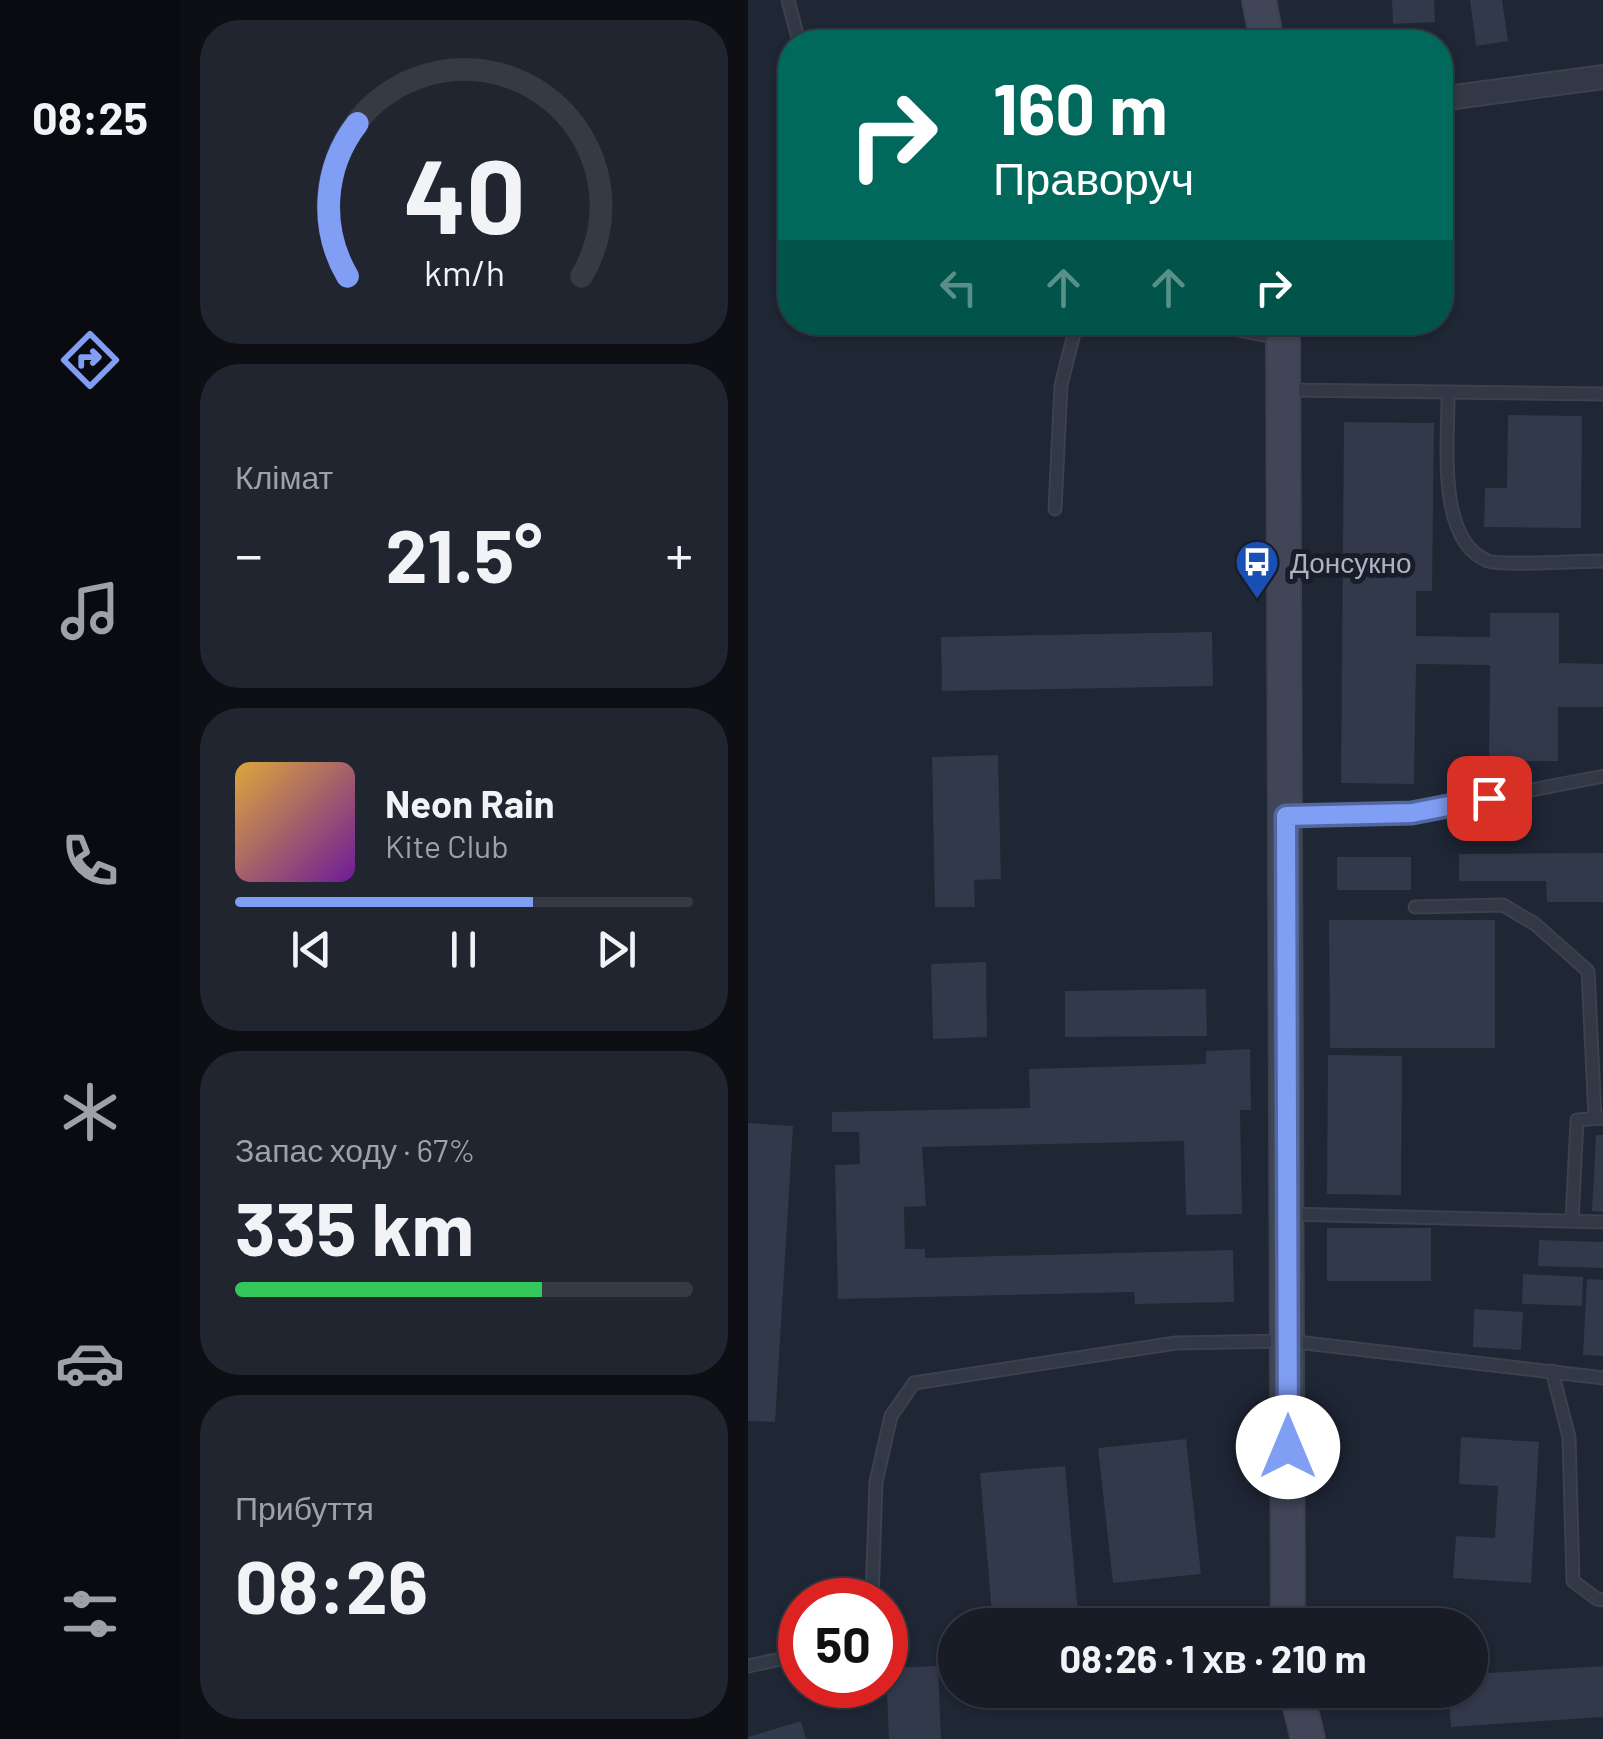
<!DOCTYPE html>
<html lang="uk">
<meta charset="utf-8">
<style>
:root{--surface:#171c27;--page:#20252f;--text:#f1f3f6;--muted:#9ea1a7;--line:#363a44;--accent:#7f9ef4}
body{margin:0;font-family:Barlow,sans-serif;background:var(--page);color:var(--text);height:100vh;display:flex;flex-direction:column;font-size:38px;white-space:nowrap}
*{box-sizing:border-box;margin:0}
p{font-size:32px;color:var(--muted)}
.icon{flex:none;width:55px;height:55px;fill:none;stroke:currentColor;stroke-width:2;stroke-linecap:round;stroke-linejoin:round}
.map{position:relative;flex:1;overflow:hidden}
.sheet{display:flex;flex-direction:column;gap:20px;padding:20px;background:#0d0f15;width:568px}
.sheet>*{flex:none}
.top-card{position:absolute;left:30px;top:30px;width:675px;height:305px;border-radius:40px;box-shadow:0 2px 8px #0004,0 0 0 2px var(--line);background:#00695c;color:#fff;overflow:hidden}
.speed{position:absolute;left:30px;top:1578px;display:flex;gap:20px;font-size:50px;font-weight:700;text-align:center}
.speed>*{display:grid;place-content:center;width:130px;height:130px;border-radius:50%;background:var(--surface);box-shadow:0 2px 8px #0004,0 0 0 2px var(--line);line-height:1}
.speed .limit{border:15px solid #d22;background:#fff;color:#111}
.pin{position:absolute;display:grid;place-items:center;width:85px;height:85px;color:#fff;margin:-42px;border-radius:20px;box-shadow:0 5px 15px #0006}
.me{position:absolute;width:110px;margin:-55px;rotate:0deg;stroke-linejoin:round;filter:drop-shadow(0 0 8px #0008)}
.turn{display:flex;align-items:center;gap:35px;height:210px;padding:0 50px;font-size:45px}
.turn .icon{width:130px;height:130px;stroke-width:2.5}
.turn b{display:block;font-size:70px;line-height:85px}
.lanes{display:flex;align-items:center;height:95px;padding:0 50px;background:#0003;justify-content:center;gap:50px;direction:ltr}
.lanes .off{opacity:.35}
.big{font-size:75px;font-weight:700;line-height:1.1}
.sheet .card{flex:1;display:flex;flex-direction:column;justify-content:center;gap:15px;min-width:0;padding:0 35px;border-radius:40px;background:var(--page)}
.sheet .dial{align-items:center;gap:0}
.dial svg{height:260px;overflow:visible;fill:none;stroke:var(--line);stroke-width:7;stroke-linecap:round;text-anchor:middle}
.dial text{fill:var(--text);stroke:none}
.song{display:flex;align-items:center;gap:30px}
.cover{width:120px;height:120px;border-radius:15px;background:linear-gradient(135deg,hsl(40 70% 55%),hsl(280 70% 35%))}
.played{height:10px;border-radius:5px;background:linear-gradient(90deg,var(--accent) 65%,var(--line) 65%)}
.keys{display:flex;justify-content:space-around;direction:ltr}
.heat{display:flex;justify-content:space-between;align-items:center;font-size:55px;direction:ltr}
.charge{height:15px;border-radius:8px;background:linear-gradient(90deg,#34c759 67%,var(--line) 0)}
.trip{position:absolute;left:190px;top:1608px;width:550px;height:100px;border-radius:50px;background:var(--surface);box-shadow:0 2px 8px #0004,0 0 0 2px var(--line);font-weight:700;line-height:100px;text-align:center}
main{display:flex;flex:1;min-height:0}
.menu{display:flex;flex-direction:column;width:180px;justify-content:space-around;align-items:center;background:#090b10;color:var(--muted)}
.menu .icon{width:70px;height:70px}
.menu .selected{color:var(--accent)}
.menu b{font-size:45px;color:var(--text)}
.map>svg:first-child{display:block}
</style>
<main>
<nav class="menu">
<b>08:25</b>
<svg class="icon selected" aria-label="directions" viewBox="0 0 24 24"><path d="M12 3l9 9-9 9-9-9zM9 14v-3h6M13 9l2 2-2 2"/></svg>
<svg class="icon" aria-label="music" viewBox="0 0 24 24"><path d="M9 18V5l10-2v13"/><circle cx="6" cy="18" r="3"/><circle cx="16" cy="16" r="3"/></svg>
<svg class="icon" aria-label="phone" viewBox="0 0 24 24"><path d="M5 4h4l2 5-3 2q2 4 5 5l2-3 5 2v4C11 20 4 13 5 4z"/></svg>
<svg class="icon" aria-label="climate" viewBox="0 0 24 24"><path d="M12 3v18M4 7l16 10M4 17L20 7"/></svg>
<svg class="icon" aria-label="car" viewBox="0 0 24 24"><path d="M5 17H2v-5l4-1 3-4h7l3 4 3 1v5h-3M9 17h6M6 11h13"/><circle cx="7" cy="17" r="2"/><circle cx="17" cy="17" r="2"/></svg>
<svg class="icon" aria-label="filters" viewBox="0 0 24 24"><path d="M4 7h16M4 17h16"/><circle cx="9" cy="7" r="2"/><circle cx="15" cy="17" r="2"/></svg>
</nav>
<section class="sheet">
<div class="card dial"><svg viewBox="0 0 100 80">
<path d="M14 69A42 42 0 1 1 86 69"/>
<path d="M14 69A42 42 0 0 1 17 22" stroke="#7f9ef4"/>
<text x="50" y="56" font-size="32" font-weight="700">40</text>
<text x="50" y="72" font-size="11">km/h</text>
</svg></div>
<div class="card"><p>Клімат</p>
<div class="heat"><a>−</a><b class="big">21.5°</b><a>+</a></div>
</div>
<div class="card">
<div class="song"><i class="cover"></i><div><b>Neon Rain</b><p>Kite Club</p></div></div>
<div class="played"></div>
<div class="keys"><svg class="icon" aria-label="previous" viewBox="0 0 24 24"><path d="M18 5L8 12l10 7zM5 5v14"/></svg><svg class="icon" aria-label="pause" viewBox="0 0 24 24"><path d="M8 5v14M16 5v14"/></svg><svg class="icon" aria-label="next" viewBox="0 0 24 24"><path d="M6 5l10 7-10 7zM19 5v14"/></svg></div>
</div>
<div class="card"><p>Запас ходу · 67%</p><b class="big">335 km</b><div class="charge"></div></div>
<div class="card"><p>Прибуття</p><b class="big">08:26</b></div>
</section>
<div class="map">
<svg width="856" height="1739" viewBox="0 0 856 1739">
<rect width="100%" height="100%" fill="#1f2634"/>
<path fill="#31394b" d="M 644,0 L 686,0 L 687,22 L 645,24 Z
M 722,0 L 754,0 L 760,41 L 728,46 Z
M 760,415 L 834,416 L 833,528 L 736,527 L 737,488 L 759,488 Z
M 596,422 L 686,423 L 684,591 L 668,591 L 668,636 L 742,637 L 742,613 L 811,613 L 811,663 L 856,664 L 856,707 L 810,707 L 810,761 L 741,761 L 742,665 L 668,664 L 666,784 L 593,783 Z
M 464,632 L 465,686 L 194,691 L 193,637 Z
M 250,755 L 253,879 L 226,880 L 227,907 L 187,907 L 184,757 Z
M 856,853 L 856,902 L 799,902 L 798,881 L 711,881 L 711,854 Z
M 589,857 L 663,857 L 663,890 L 589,890 Z
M 581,920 L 747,920 L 747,1048 L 582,1048 Z
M 238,962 L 239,1037 L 185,1039 L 183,964 Z
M 458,989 L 459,1036 L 317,1037 L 317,991 Z
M 502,1049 L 503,1110 L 492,1110 L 494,1214 L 438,1215 L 436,1141 L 174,1147 L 178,1206 L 156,1207 L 157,1249 L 177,1249 L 177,1258 L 485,1250 L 486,1302 L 387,1304 L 386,1292 L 90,1299 L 87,1165 L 112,1164 L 111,1132 L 84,1132 L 84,1112 L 282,1108 L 281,1069 L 458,1064 L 458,1051 Z
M 580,1055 L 654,1056 L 653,1195 L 579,1194 Z
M 0,1123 L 45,1126 L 27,1422 L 0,1421 Z
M 848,1135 L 856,1135 L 856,1212 L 844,1211 Z
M 579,1228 L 683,1228 L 683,1281 L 579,1281 Z
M 791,1240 L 856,1242 L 856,1268 L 790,1266 Z
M 775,1274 L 835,1277 L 834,1306 L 774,1304 Z
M 839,1279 L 856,1280 L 856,1356 L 835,1355 Z
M 726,1309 L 775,1312 L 773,1350 L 725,1347 Z
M 713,1437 L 791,1442 L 783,1583 L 705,1578 L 708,1536 L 747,1538 L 750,1486 L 711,1484 Z
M 438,1439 L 453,1574 L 365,1583 L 350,1448 Z
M 317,1466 L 331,1625 L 245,1625 L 232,1473 Z
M 190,1666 L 193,1739 L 141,1739 L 138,1668 Z
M 856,1666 L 856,1717 L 703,1727 L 700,1690 L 722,1690 L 722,1674 Z
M 53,1721 L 58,1739 L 0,1739 L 0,1737 Z"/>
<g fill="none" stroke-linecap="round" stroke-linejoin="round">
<defs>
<path id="lane" d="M 40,0 L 51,42
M 373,322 L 405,327 L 458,324 L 531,338
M 539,390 L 856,394
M 700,392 C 701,439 687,540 740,561 C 754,566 835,561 856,561
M 307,509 L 313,385 L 329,322
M 542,816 L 664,813 L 856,776
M 667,907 L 755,905 L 787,924 L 840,971 L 847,1118
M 540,1214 L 856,1222
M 824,1221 L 829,1120 L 856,1118
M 804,1371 L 821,1437 L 825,1581 L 849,1599 L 856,1600
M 124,1600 L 128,1482 L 143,1416 L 166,1383 L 428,1343 L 540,1341 L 856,1378
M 0,1666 L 52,1655"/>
<path id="street" d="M 692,99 L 856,77"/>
<path id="secondary" d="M 511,0 L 519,42
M 535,322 L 540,1625
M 548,1690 L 560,1739"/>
</defs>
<use href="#lane" stroke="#3c414e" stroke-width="15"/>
<use href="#street" stroke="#3c414e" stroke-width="26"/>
<use href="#secondary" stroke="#3c414e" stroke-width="36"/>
<use href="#lane" stroke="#323845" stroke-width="11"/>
<use href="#street" stroke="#323845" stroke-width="22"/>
<use href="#secondary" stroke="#404658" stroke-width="32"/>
</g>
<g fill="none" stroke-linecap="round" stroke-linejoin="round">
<defs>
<path id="route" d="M 540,1447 L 538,816 L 664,813 L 741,798"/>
</defs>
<use href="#route" stroke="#53679f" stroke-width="25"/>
<use href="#route" stroke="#7f9ef4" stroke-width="18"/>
</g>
<defs>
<symbol id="bus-pin" viewBox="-11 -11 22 30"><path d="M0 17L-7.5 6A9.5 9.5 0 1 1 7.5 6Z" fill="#1a4fb4" stroke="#181d29"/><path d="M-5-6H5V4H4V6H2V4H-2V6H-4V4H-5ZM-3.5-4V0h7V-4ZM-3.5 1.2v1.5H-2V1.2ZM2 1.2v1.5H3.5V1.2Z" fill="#fff"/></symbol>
</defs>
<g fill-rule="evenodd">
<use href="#bus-pin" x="484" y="537" width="50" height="68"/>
</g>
<g text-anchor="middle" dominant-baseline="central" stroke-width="10" stroke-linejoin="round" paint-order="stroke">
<g font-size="28" fill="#acb2c2" stroke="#181d29" text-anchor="start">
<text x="542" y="562">Донсукно</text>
</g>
</g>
</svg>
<div class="speed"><div class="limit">50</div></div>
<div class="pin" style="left:741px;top:798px;background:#d93025"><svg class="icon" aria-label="arrive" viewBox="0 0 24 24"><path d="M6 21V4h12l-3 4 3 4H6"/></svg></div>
<svg class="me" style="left:540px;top:1447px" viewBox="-20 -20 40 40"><circle r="19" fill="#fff"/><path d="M0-13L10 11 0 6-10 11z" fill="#7f9ef4"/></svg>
<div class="trip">08:26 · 1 хв · 210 m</div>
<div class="top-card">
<div class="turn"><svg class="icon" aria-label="right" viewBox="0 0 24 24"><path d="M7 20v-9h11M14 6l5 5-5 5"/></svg><div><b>160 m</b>Праворуч</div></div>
<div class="lanes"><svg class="icon off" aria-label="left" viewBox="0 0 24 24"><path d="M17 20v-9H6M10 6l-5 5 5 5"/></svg><svg class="icon off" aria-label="ahead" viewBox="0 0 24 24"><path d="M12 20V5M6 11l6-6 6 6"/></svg><svg class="icon off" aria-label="ahead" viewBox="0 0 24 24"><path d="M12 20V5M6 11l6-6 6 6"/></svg><svg class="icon" aria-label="right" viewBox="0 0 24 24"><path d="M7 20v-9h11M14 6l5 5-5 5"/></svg></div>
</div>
</div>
</main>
